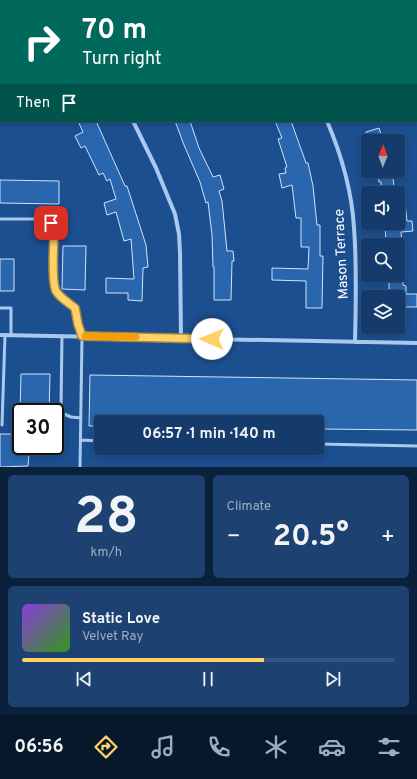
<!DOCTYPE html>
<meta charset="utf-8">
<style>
:root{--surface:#143b6b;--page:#1d4271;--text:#f1f3f6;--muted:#9dadc1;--line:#33557e;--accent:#ffd166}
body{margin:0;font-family:Overpass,sans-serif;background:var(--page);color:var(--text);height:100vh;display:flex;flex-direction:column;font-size:15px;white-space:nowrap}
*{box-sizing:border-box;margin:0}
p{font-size:13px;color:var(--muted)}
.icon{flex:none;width:22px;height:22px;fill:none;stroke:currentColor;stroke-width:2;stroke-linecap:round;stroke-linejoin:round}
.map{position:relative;height:467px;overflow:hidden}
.panel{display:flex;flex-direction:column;gap:8px;padding:8px;background:#0b203b;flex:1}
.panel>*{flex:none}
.hud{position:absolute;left:0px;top:0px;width:417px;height:122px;box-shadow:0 2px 6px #0003,0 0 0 1px var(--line);background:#00695c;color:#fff;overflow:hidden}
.needle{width:26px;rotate:1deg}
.tools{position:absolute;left:361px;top:134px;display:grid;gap:8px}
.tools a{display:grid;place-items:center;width:44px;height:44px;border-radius:4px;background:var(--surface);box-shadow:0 2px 6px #0003,0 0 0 1px var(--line);font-size:20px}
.speed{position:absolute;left:12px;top:403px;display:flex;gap:8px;font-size:20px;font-weight:700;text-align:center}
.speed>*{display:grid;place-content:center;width:52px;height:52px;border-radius:50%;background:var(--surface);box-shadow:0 2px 6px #0003,0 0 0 1px var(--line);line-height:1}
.speed .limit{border:2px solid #111;border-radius:6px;background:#fff;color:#111}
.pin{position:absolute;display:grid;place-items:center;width:34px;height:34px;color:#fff;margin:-17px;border-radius:8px;box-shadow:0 2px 6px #0006}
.me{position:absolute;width:44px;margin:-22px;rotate:271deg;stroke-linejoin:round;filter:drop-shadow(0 0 3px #0008)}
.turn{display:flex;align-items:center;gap:14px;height:84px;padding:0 16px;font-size:18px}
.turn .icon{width:52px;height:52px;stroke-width:2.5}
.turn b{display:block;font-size:28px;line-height:34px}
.then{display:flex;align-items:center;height:38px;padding:0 16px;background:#0003;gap:8px;font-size:15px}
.big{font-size:30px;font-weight:700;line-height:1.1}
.panel .tile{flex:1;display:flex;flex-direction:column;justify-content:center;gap:6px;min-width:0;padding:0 14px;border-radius:6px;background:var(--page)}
.panel .dial{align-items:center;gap:0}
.dial b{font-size:52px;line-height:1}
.song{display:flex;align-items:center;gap:12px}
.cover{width:48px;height:48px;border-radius:6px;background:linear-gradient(135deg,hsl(270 70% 55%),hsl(110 70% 35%))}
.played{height:4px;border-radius:2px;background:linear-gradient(90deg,var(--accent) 65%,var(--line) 65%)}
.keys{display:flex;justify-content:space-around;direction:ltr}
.heat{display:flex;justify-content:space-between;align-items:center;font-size:22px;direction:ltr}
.panel .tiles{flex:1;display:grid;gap:8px;grid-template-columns:1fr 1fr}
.tile:last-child{grid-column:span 2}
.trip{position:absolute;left:94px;top:415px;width:230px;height:40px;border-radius:4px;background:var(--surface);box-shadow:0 2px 6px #0003,0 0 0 1px var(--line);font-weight:700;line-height:40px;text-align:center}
.tabs{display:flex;height:64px;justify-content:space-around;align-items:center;background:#08182b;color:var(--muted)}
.tabs .icon{width:28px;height:28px}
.tabs .current{color:var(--accent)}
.tabs b{font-size:18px;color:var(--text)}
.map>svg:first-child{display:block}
</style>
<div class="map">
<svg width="417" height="467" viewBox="0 0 417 467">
<rect width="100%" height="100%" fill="#1b4f8f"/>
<path fill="#2a66ad" stroke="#cfe3fa" d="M 78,121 L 96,121 L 125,186 L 127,186 L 146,245 L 148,267 L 143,268 L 142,301 L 128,300 L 128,293 L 106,293 L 106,278 L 134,279 L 131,239 L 124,241 L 116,212 L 107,215 L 104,203 L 116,199 L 110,179 L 107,181 L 103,173 L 99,175 L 85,146 L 81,148 L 75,136 L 83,132 Z
M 175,121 L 190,121 L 199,148 L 213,177 L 220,175 L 224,189 L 219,191 L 222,201 L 227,251 L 233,251 L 234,261 L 232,261 L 231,300 L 214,300 L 214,267 L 213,267 L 212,235 L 208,202 L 206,203 L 200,182 L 184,145 Z
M 275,121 L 291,121 L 306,163 L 308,163 L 313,186 L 317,225 L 320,225 L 320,256 L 323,256 L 322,308 L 306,308 L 306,281 L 272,280 L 272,268 L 308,269 L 309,247 L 301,247 L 301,218 L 296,218 L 292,185 L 282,188 L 279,174 L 286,173 L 285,168 L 287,167 L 278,139 L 282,138 Z
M 379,128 L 383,141 L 368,141 L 366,132 Z
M 378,171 L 392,171 L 395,193 L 382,193 L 381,182 L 379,182 Z
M 0,180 L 59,181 L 59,204 L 0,203 Z
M 398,203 L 405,203 L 407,221 L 412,221 L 413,231 L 401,232 L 402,243 L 386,244 L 385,223 L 398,223 Z
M 63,246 L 86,246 L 85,290 L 62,289 Z
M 0,259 L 14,259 L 14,291 L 0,291 Z
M 389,275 L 403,275 L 403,285 L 406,286 L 406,294 L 417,294 L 417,307 L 398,307 L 398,297 L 389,297 Z
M 21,374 L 50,374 L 49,412 L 20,412 Z
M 90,375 L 417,380 L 417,430 L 319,429 L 319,422 L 101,422 L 101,426 L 89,426 Z
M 0,434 L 16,434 L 16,454 L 29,454 L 28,466 L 0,467 Z"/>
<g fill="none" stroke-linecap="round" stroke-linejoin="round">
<path stroke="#a9c9ee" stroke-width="3" d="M 0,219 L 43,219 L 51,223 L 54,230 C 54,243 51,281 56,291 C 60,298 69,303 75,308 L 78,324 L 82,336 L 80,467
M 0,308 L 11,308 L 11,335
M 62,336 L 61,408 L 64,414 L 71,417 L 81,418
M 2,425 L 5,335
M 81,440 L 101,441
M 317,444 L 417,446"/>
<path stroke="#a9c9ee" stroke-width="4" d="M 74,0 L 75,1
M 269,0 L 270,1
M 224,1 L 226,0
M 133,121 L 156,168 L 175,214 L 179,234 L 180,253 L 181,338
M 327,121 C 341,154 352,192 354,228 C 357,266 356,304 355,342
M 0,335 L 417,343"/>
</g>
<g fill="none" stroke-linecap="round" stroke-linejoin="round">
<defs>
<path id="route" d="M 51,223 L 54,230 C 54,243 51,281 56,291 C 60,298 69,303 75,308 L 78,324 L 82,336 L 212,339"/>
</defs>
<use href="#route" stroke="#a68842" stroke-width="10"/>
<use href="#route" stroke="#ffd166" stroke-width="7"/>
<path stroke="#f59e0b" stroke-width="7" d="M 85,336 L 136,337"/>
</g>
<g text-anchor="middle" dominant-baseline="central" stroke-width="4" stroke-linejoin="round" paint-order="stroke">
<g font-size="14" fill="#fff" stroke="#1b4f8f">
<text transform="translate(342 254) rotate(-93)">Mason Terrace</text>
</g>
</g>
</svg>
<div class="tools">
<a><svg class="needle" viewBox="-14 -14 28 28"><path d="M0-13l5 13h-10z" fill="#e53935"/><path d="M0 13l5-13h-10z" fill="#9dadc1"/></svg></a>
<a><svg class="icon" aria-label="sound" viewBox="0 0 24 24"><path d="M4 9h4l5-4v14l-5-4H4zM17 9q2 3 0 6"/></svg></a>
<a><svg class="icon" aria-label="search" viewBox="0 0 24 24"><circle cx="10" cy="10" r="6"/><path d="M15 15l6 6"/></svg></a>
<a><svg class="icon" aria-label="layers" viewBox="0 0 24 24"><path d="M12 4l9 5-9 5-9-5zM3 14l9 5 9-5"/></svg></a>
</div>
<div class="speed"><div class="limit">30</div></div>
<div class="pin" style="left:51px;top:223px;background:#d93025"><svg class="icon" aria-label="arrive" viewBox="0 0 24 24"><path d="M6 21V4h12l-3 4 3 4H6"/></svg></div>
<svg class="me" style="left:212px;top:339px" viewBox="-20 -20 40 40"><circle r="19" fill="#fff"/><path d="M0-13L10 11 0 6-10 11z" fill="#ffd166"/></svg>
<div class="trip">06:57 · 1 min · 140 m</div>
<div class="hud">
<div class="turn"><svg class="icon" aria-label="right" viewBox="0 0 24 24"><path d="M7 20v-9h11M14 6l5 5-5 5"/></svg><div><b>70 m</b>Turn right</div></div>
<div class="then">Then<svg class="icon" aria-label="arrive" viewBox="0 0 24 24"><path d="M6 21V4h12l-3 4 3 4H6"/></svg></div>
</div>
</div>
<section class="panel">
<div class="tiles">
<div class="tile dial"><b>28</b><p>km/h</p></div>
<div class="tile"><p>Climate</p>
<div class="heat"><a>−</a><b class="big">20.5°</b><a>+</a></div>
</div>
<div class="tile">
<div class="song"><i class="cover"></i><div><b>Static Love</b><p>Velvet Ray</p></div></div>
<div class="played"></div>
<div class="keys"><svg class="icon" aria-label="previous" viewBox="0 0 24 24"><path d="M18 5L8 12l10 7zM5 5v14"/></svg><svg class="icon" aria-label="pause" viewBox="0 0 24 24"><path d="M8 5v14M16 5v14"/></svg><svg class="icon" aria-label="next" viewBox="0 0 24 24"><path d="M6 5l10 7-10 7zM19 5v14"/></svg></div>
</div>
</div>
</section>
<nav class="tabs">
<b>06:56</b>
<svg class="icon current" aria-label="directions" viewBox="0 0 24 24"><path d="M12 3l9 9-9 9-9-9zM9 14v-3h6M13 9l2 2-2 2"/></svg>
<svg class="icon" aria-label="music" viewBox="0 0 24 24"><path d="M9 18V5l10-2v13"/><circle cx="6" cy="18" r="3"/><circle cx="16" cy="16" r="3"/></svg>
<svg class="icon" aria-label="phone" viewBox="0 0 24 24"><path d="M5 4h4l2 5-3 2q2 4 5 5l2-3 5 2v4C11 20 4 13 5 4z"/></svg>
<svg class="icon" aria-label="climate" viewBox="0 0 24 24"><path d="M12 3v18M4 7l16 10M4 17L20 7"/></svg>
<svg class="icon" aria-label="car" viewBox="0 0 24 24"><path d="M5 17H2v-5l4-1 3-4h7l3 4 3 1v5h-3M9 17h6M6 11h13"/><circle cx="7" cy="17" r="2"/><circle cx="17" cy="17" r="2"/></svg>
<svg class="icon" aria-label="filters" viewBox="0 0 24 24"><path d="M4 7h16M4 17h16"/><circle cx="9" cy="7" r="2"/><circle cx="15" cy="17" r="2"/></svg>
</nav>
